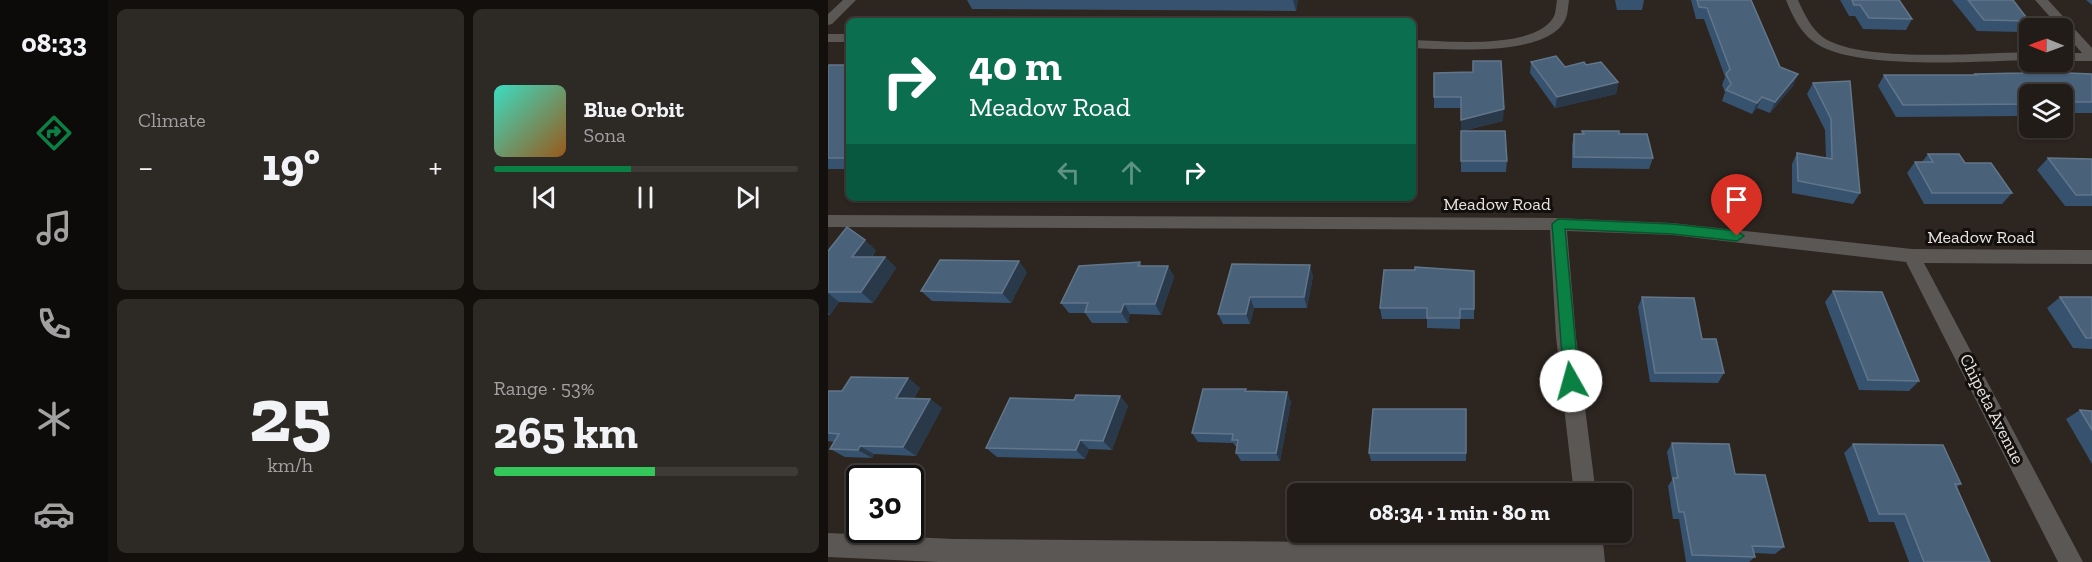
<!DOCTYPE html>
<meta charset="utf-8">
<style>
:root{--surface:#211c18;--page:#2d2925;--text:#f1f3f6;--muted:#a2a1a2;--line:#3e3a37;--accent:#0b8043}
body{margin:0;font-family:"Zilla Slab",serif;background:var(--page);color:var(--text);height:100vh;display:flex;flex-direction:column;font-size:22px;white-space:nowrap}
*{box-sizing:border-box;margin:0}
p{font-size:20px;color:var(--muted)}
.icon{flex:none;width:33px;height:33px;fill:none;stroke:currentColor;stroke-width:2;stroke-linecap:round;stroke-linejoin:round}
.map{position:relative;flex:1;overflow:hidden}
.drawer{display:flex;flex-direction:column;gap:9px;padding:9px;background:#120f0d;width:720px}
.drawer>*{flex:none}
.banner{position:absolute;left:18px;top:18px;width:570px;height:183px;border-radius:9px;box-shadow:0 2px 4px #0004,0 0 0 2px var(--line);background:#0b6e4f;color:#fff;overflow:hidden}
.needle{width:39px;rotate:271deg}
.buttons{position:absolute;left:1191px;top:18px;display:grid;gap:12px}
.buttons a{display:grid;place-items:center;width:54px;height:54px;border-radius:9px;background:var(--surface);box-shadow:0 2px 4px #0004,0 0 0 2px var(--line);font-size:30px}
.speed{position:absolute;left:18px;top:465px;display:flex;gap:12px;font-size:30px;font-weight:700;text-align:center}
.speed>*{display:grid;place-content:center;width:78px;height:78px;border-radius:50%;background:var(--surface);box-shadow:0 2px 4px #0004,0 0 0 2px var(--line);line-height:1}
.speed .limit{border:3px solid #111;border-radius:9px;background:#fff;color:#111}
.pin{position:absolute;display:grid;place-items:center;width:51px;height:51px;color:#fff;margin:-62px -26px;border-radius:50% 50% 50% 0;rotate:-45deg;box-shadow:0 0 6px #0007}
.pin .icon{rotate:45deg}
.me{position:absolute;width:66px;margin:-33px;rotate:353deg;stroke-linejoin:round;filter:drop-shadow(0 0 4px #0008)}
.turn{display:flex;align-items:center;gap:21px;height:126px;padding:0 24px;font-size:27px}
.turn .icon{width:78px;height:78px;stroke-width:2.5}
.turn b{display:block;font-size:42px;line-height:51px}
.lanes{display:flex;align-items:center;height:57px;padding:0 24px;background:#0003;justify-content:center;gap:30px;direction:ltr}
.lanes .off{opacity:.35}
.big{font-size:45px;font-weight:800;line-height:1.1}
.drawer .tile{flex:1;display:flex;flex-direction:column;justify-content:center;gap:9px;min-width:0;padding:0 21px;border-radius:9px;background:var(--page)}
.drawer .dial{align-items:center;gap:0}
.dial b{font-size:78px;line-height:1}
.song{display:flex;align-items:center;gap:18px}
.cover{width:72px;height:72px;border-radius:9px;background:linear-gradient(135deg,hsl(170 70% 55%),hsl(30 70% 35%))}
.played{height:6px;border-radius:3px;background:linear-gradient(90deg,var(--accent) 45%,var(--line) 45%)}
.keys{display:flex;justify-content:space-around;direction:ltr}
.heat{display:flex;justify-content:space-between;align-items:center;font-size:33px;direction:ltr}
.charge{height:9px;border-radius:4px;background:linear-gradient(90deg,#34c759 53%,var(--line) 0)}
.drawer .tiles{flex:1;display:grid;gap:9px;grid-template-columns:repeat(2,1fr)}
.trip{position:absolute;left:459px;top:483px;width:345px;height:60px;border-radius:9px;background:var(--surface);box-shadow:0 2px 4px #0004,0 0 0 2px var(--line);font-weight:800;line-height:60px;text-align:center}
main{display:flex;flex:1;min-height:0}
.tab-bar{display:flex;flex-direction:column;width:108px;justify-content:space-around;align-items:center;background:#0d0b0a;color:var(--muted)}
.tab-bar .icon{width:42px;height:42px}
.tab-bar .on{color:var(--accent)}
.tab-bar b{font-size:27px;color:var(--text)}
.map>svg:first-child{display:block}
</style>
<main>
<nav class="tab-bar">
<b>08:33</b>
<svg class="icon on" aria-label="directions" viewBox="0 0 24 24"><path d="M12 3l9 9-9 9-9-9zM9 14v-3h6M13 9l2 2-2 2"/></svg>
<svg class="icon" aria-label="music" viewBox="0 0 24 24"><path d="M9 18V5l10-2v13"/><circle cx="6" cy="18" r="3"/><circle cx="16" cy="16" r="3"/></svg>
<svg class="icon" aria-label="phone" viewBox="0 0 24 24"><path d="M5 4h4l2 5-3 2q2 4 5 5l2-3 5 2v4C11 20 4 13 5 4z"/></svg>
<svg class="icon" aria-label="climate" viewBox="0 0 24 24"><path d="M12 3v18M4 7l16 10M4 17L20 7"/></svg>
<svg class="icon" aria-label="car" viewBox="0 0 24 24"><path d="M5 17H2v-5l4-1 3-4h7l3 4 3 1v5h-3M9 17h6M6 11h13"/><circle cx="7" cy="17" r="2"/><circle cx="17" cy="17" r="2"/></svg>
</nav>
<section class="drawer">
<div class="tiles">
<div class="tile"><p>Climate</p>
<div class="heat"><a>−</a><b class="big">19°</b><a>+</a></div>
</div>
<div class="tile">
<div class="song"><i class="cover"></i><div><b>Blue Orbit</b><p>Sona</p></div></div>
<div class="played"></div>
<div class="keys"><svg class="icon" aria-label="previous" viewBox="0 0 24 24"><path d="M18 5L8 12l10 7zM5 5v14"/></svg><svg class="icon" aria-label="pause" viewBox="0 0 24 24"><path d="M8 5v14M16 5v14"/></svg><svg class="icon" aria-label="next" viewBox="0 0 24 24"><path d="M6 5l10 7-10 7zM19 5v14"/></svg></div>
</div>
<div class="tile dial"><b>25</b><p>km/h</p></div>
<div class="tile"><p>Range · 53%</p><b class="big">265 km</b><div class="charge"></div></div>
</div>
</section>
<div class="map">
<svg width="1264" height="562" viewBox="0 0 1264 562">
<rect width="100%" height="100%" fill="#2c2520"/>
<g fill="none" stroke-linecap="round" stroke-linejoin="round">
<path fill="#5a5754" fill-rule="evenodd" d="M 15,0 L 28,0 L 4,24 L 0,25 L 0,14 Z
M 729,0 L 741,0 C 740,6 740,13 738,18 C 722,58 620,49 585,48 L 585,40 C 618,41 705,50 725,18 C 728,14 728,5 729,0 Z
M 958,0 L 970,0 C 976,13 983,29 996,38 C 1034,63 1154,53 1202,52 L 1202,60 C 1152,61 1024,71 986,42 C 972,32 964,15 958,0 Z
M 1207,0 L 1220,0 L 1264,48 L 1264,61 L 1234,61 L 1234,53 L 1254,53 Z
M 0,34 L 21,34 L 21,42 L 0,42 Z
M 0,215 L 730,218 L 844,223 L 1084,249 L 1264,250 L 1264,264 L 1096,263 L 1255,562 L 1230,562 L 1078,262 L 844,235 L 739,231 L 748,337 L 768,494 L 746,494 L 728,337 L 722,230 L 0,227 Z
M 750,532 L 774,532 L 777,562 L 110,562 L 0,557 L 0,533 L 126,539 L 752,544 Z"/>
</g>
<path fill="#36526e" d="M 139,0 L 470,0 L 468,11 L 144,9 Z
M 787,0 L 816,0 L 814,10 L 789,10 Z
M 863,0 L 923,0 L 952,67 L 965,86 L 942,113 L 929,108 L 924,114 L 894,101 L 897,92 L 894,85 L 897,77 L 876,19 L 868,19 Z
M 1012,0 L 1071,0 L 1084,19 L 1078,30 L 1035,29 L 1027,16 L 1021,16 Z
M 1124,0 L 1185,0 L 1201,21 L 1193,32 L 1149,31 Z
M 1258,0 L 1264,0 L 1264,5 Z
M 703,62 L 737,67 L 758,65 L 790,82 L 788,94 L 727,108 L 702,73 Z
M 21,65 L 21,169 L 0,169 L 0,66 Z
M 1194,71 L 1264,74 L 1264,113 L 1234,113 L 1234,94 L 1202,94 L 1202,113 L 1198,113 L 1196,116 L 1068,117 L 1050,86 L 1056,75 L 1146,75 L 1147,74 L 1193,73 Z
M 606,73 L 675,121 L 634,131 L 679,161 L 678,172 L 633,172 L 633,108 L 606,108 Z
M 1022,81 L 1032,193 L 1025,204 L 964,193 L 964,164 L 969,153 L 998,158 L 997,130 L 979,94 L 985,83 Z
M 754,131 L 791,134 L 825,158 L 821,169 L 744,168 L 744,145 L 746,134 L 753,134 Z
M 1100,154 L 1137,163 L 1184,193 L 1174,204 L 1096,204 L 1079,173 L 1087,162 L 1094,162 Z
M 1220,158 L 1264,159 L 1264,206 L 1237,206 L 1209,170 Z
M 48,250 L 44,257 L 57,257 L 68,268 L 45,303 L 11,302 L 2,315 L 0,315 L 0,251 Z
M 312,262 L 314,266 L 340,266 L 346,277 L 333,315 L 302,314 L 300,323 L 264,323 L 257,313 L 241,313 L 233,303 Z
M 404,264 L 485,276 L 479,308 L 426,308 L 422,324 L 395,324 L 390,314 Z
M 646,271 L 646,319 L 632,319 L 632,329 L 599,328 L 599,319 L 554,319 L 552,308 Z
M 199,272 L 183,303 L 104,301 L 93,291 Z
M 1005,291 L 1091,381 L 1081,391 L 1031,390 L 997,302 Z
M 814,297 L 874,339 L 896,373 L 890,383 L 822,382 L 810,307 Z
M 1232,297 L 1264,297 L 1264,349 L 1245,348 L 1219,308 Z
M 80,378 L 92,388 L 86,398 L 102,399 L 114,408 L 88,456 L 46,454 L 44,458 L 17,457 L 2,449 L 6,442 L 0,441 L 0,391 L 14,391 Z
M 419,391 L 459,392 L 463,402 L 452,461 L 413,461 L 408,453 L 409,448 L 405,443 L 370,442 L 364,433 Z
M 292,396 L 300,406 L 284,450 L 261,449 L 257,459 L 169,457 L 158,448 L 246,400 Z
M 638,409 L 638,461 L 543,461 L 541,453 Z
M 1252,410 L 1264,411 L 1264,464 L 1238,419 Z
M 844,443 L 907,474 L 956,547 L 947,554 L 926,553 L 927,557 L 921,562 L 858,562 L 851,519 L 845,519 L 840,486 L 844,480 L 839,452 Z
M 1025,444 L 1133,484 L 1129,487 L 1162,562 L 1081,562 L 1066,522 L 1041,522 L 1016,453 Z"/>
<path fill="#2a3949" d="M 465,0 L 470,0 L 468,11 Z
M 970,74 L 965,86 L 942,113 L 947,102 Z
M 790,82 L 788,94 L 727,108 L 729,97 Z
M 934,97 L 929,108 L 924,114 L 929,103 Z
M 676,109 L 675,121 L 633,131 L 633,120 Z
M 37,240 L 48,250 L 36,267 L 24,257 Z
M 57,257 L 68,268 L 45,303 L 33,292 Z
M 191,261 L 199,272 L 183,303 L 174,293 Z
M 482,265 L 485,276 L 479,308 L 476,297 Z
M 340,266 L 346,277 L 333,315 L 327,304 Z
M 0,293 L 11,302 L 2,315 L 0,313 Z
M 422,297 L 426,308 L 422,324 L 418,314 Z
M 296,304 L 302,314 L 300,323 L 293,312 Z
M 80,378 L 92,388 L 80,407 L 68,398 Z
M 459,392 L 463,402 L 452,461 L 448,453 Z
M 292,396 L 300,406 L 284,450 L 275,441 Z
M 102,399 L 114,408 L 88,456 L 75,447 Z
M 252,440 L 261,449 L 257,459 L 248,450 Z
M 32,446 L 46,454 L 44,458 L 30,450 Z"/>
<path fill="#49627a" stroke="#62768a" stroke-width="1.5" d="M 869,0 L 923,0 L 952,67 L 970,74 L 947,102 L 934,97 L 929,103 L 898,90 L 903,84 L 898,74 L 902,69 L 879,8 L 871,7 Z
M 1024,0 L 1071,0 L 1084,19 L 1041,18 L 1032,5 L 1026,5 Z
M 1140,0 L 1185,0 L 1201,21 L 1156,20 Z
M 728,56 L 737,67 L 756,62 L 758,65 L 773,62 L 790,82 L 729,97 L 703,62 Z
M 645,61 L 673,61 L 676,109 L 633,120 L 633,97 L 606,97 L 606,73 L 645,72 Z
M 1,65 L 21,65 L 21,158 L 0,158 L 0,66 Z
M 1194,71 L 1264,74 L 1264,102 L 1234,102 L 1234,94 L 1202,94 L 1202,104 L 1075,105 L 1056,75 L 1148,75 L 1147,74 L 1195,73 Z
M 1022,81 L 1032,193 L 970,181 L 969,153 L 1004,159 L 1003,119 L 985,83 Z
M 633,131 L 677,131 L 679,161 L 633,161 Z
M 754,131 L 791,131 L 791,134 L 819,134 L 825,158 L 746,157 L 746,134 L 756,134 Z
M 1100,154 L 1131,154 L 1137,163 L 1163,163 L 1184,193 L 1104,193 L 1087,162 L 1105,162 Z
M 1220,158 L 1264,159 L 1264,195 L 1248,195 Z
M 19,227 L 37,240 L 24,257 L 57,257 L 33,292 L 0,292 L 0,251 Z
M 112,260 L 191,261 L 174,293 L 93,291 Z
M 312,262 L 310,266 L 340,266 L 327,304 L 296,304 L 293,312 L 257,312 L 260,303 L 233,303 L 251,266 Z
M 404,264 L 482,265 L 476,297 L 422,297 L 418,314 L 390,314 Z
M 587,267 L 646,271 L 646,309 L 632,309 L 632,318 L 599,318 L 599,308 L 552,308 L 556,270 L 587,270 Z
M 1005,291 L 1054,292 L 1091,381 L 1040,380 Z
M 814,297 L 866,298 L 874,339 L 888,339 L 896,373 L 827,373 Z
M 1232,297 L 1264,297 L 1264,338 L 1258,338 Z
M 23,377 L 80,378 L 68,398 L 102,399 L 75,447 L 32,446 L 30,450 L 2,449 L 11,434 L 0,433 L 0,391 L 14,391 Z
M 375,389 L 418,389 L 417,391 L 459,392 L 448,453 L 408,453 L 410,440 L 404,440 L 405,434 L 364,433 Z
M 248,395 L 292,396 L 275,441 L 252,440 L 248,450 L 158,448 L 182,398 L 246,400 Z
M 545,409 L 638,409 L 638,453 L 541,453 Z
M 1252,410 L 1264,411 L 1264,430 Z
M 844,443 L 901,444 L 907,474 L 937,475 L 956,547 L 924,546 L 927,557 L 864,555 L 856,512 L 851,512 L 845,478 L 850,478 Z
M 1025,444 L 1115,445 L 1133,484 L 1127,484 L 1162,562 L 1096,562 L 1077,514 L 1051,514 Z"/>
<path fill="#0b8043" stroke="#07532c" stroke-width="1.5" d="M 730,219 L 844,224 L 909,231 L 916,236 L 909,241 L 844,234 L 737,229 L 751,381 L 743,388 L 736,381 L 724,224 Z"/>
<g text-anchor="middle" dominant-baseline="central" stroke-width="6" stroke-linejoin="round" paint-order="stroke">
<g font-size="18" fill="#e8e3e0" stroke="#120f0d">
<text x="669" y="204">Meadow Road</text>
<text x="1153" y="237">Meadow Road</text>
<text transform="translate(1164 409) rotate(63)">Chipeta Avenue</text>
</g>
</g>
</svg>
<div class="buttons">
<a><svg class="needle" viewBox="-14 -14 28 28"><path d="M0-13l5 13h-10z" fill="#e53935"/><path d="M0 13l5-13h-10z" fill="#a2a1a2"/></svg></a>
<a><svg class="icon" aria-label="layers" viewBox="0 0 24 24"><path d="M12 4l9 5-9 5-9-5zM3 14l9 5 9-5"/></svg></a>
</div>
<div class="speed"><div class="limit">30</div></div>
<div class="pin" style="left:909px;top:236px;background:#d93025"><svg class="icon" aria-label="arrive" viewBox="0 0 24 24"><path d="M6 21V4h12l-3 4 3 4H6"/></svg></div>
<svg class="me" style="left:743px;top:381px" viewBox="-20 -20 40 40"><circle r="19" fill="#fff"/><path d="M0-13L10 11 0 6-10 11z" fill="#0b8043"/></svg>
<div class="trip">08:34 · 1 min · 80 m</div>
<div class="banner">
<div class="turn"><svg class="icon" aria-label="right" viewBox="0 0 24 24"><path d="M7 20v-9h11M14 6l5 5-5 5"/></svg><div><b>40 m</b>Meadow Road</div></div>
<div class="lanes"><svg class="icon off" aria-label="left" viewBox="0 0 24 24"><path d="M17 20v-9H6M10 6l-5 5 5 5"/></svg><svg class="icon off" aria-label="ahead" viewBox="0 0 24 24"><path d="M12 20V5M6 11l6-6 6 6"/></svg><svg class="icon" aria-label="right" viewBox="0 0 24 24"><path d="M7 20v-9h11M14 6l5 5-5 5"/></svg></div>
</div>
</div>
</main>
